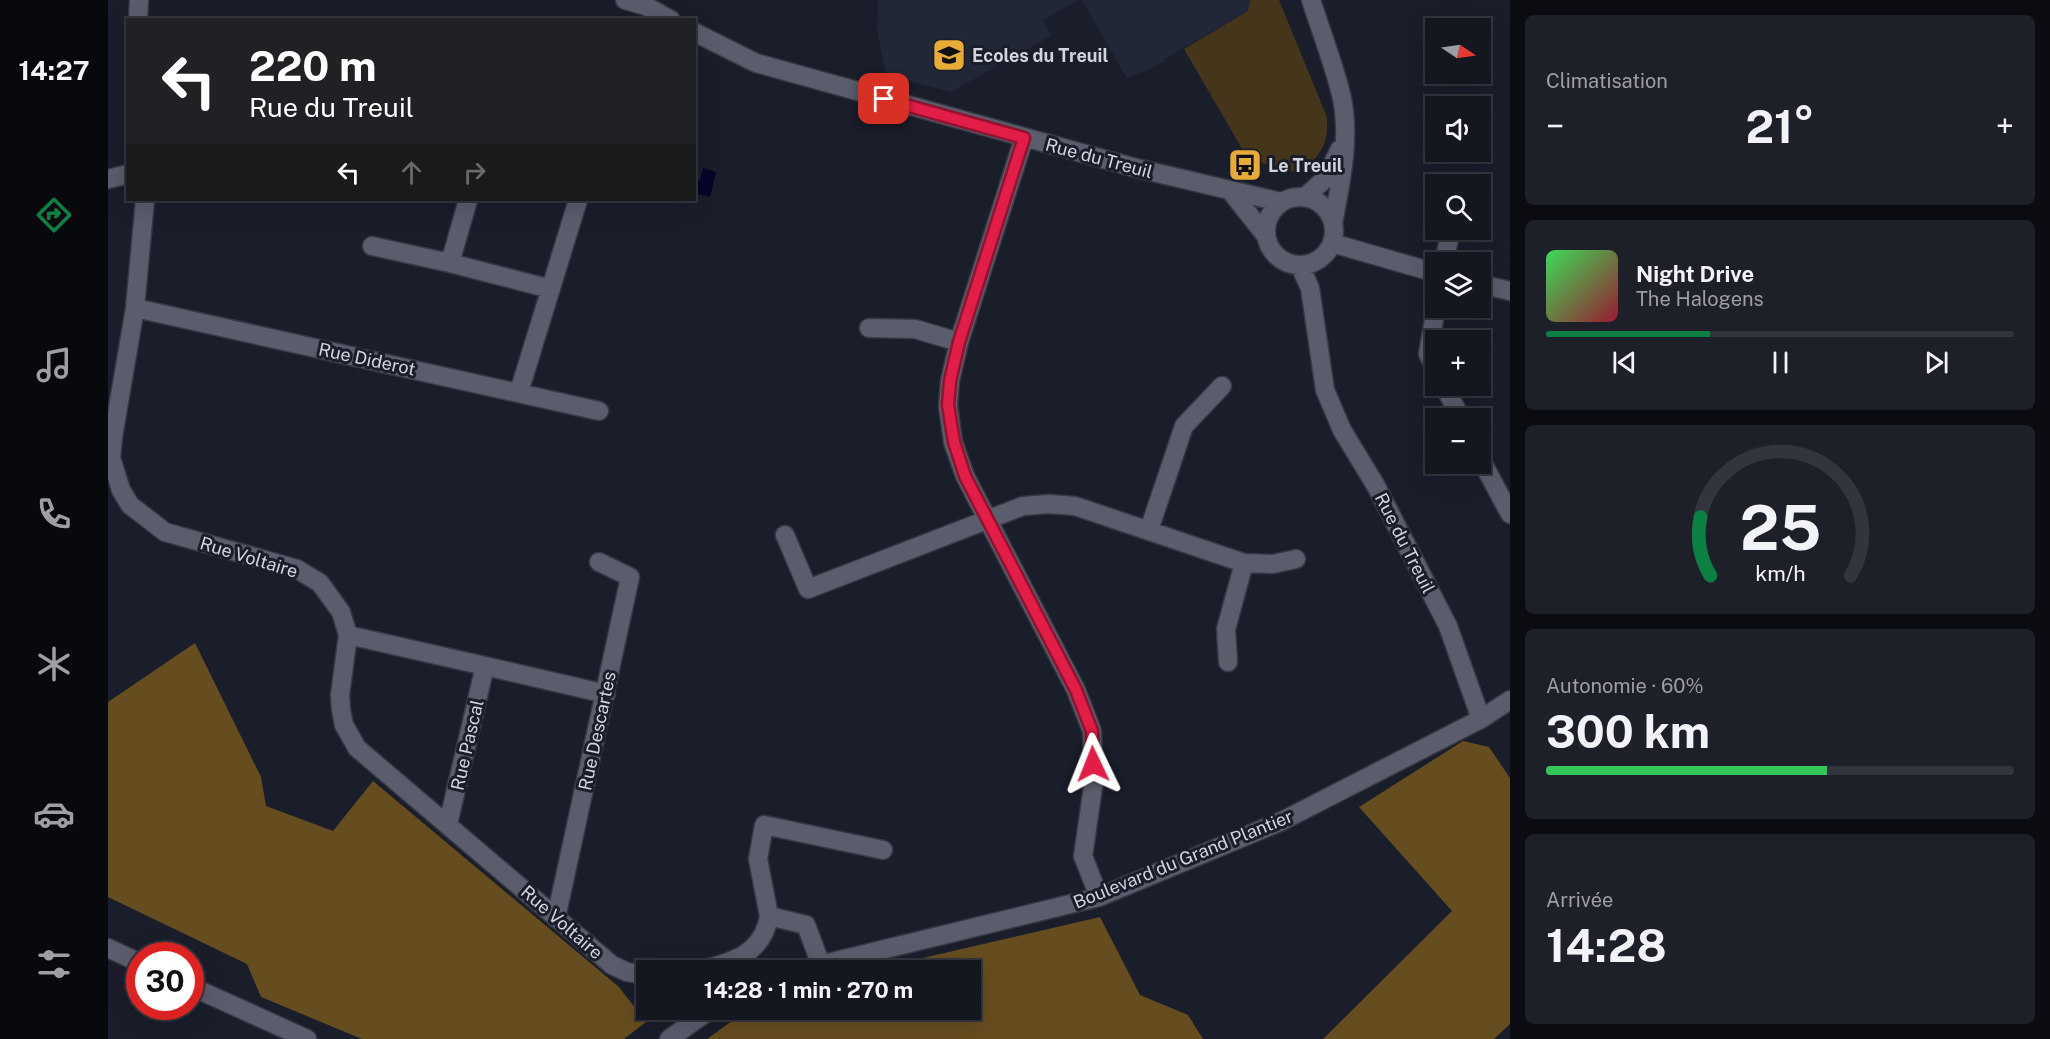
<!DOCTYPE html>
<html lang="fr">
<meta charset="utf-8">
<style>
:root{--surface:#141620;--page:#1d1f29;--text:#f1f3f6;--muted:#9d9fa5;--line:#33353e;--accent:#0b8043}
body{margin:0;font-family:"Public Sans",sans-serif;background:var(--page);color:var(--text);height:100vh;display:flex;flex-direction:column;font-size:22px;white-space:nowrap}
*{box-sizing:border-box;margin:0}
p{font-size:20px;color:var(--muted)}
.icon{flex:none;width:33px;height:33px;fill:none;stroke:currentColor;stroke-width:2;stroke-linecap:round;stroke-linejoin:round}
.map{position:relative;flex:1;overflow:hidden}
.drawer{display:flex;flex-direction:column;gap:15px;padding:15px;background:#0b0c12;width:540px}
.drawer>*{flex:none}
.top-card{position:absolute;left:18px;top:18px;width:570px;height:183px;border-radius:0px;box-shadow:0 6px 24px #0002,0 0 0 2px var(--line);background:#202124;color:#fff;overflow:hidden}
.needle{width:39px;rotate:103deg}
.tools{position:absolute;left:1317px;top:18px;display:grid;gap:12px}
.tools a{display:grid;place-items:center;width:66px;height:66px;border-radius:0px;background:var(--surface);box-shadow:0 6px 24px #0002,0 0 0 2px var(--line);font-size:30px}
.speed{position:absolute;left:18px;top:942px;display:flex;gap:12px;font-size:30px;font-weight:700;text-align:center}
.speed>*{display:grid;place-content:center;width:78px;height:78px;border-radius:50%;background:var(--surface);box-shadow:0 6px 24px #0002,0 0 0 2px var(--line);line-height:1}
.speed .limit{border:9px solid #d22;background:#fff;color:#111}
.pin{position:absolute;display:grid;place-items:center;width:51px;height:51px;color:#fff;margin:-26px;border-radius:12px;box-shadow:0 3px 9px #0006}
.me{position:absolute;width:66px;margin:-33px;rotate:358deg;stroke-linejoin:round;filter:drop-shadow(0 0 4px #0008)}
.turn{display:flex;align-items:center;gap:21px;height:126px;padding:0 24px;font-size:27px}
.turn .icon{width:78px;height:78px;stroke-width:2.5}
.turn b{display:block;font-size:42px;line-height:51px}
.lanes{display:flex;align-items:center;height:57px;padding:0 24px;background:#0003;justify-content:center;gap:30px;direction:ltr}
.lanes .off{opacity:.35}
.big{font-size:45px;font-weight:700;line-height:1.1}
.drawer .widget{flex:1;display:flex;flex-direction:column;justify-content:center;gap:9px;min-width:0;padding:0 21px;border-radius:9px;background:var(--page)}
.drawer .dial{align-items:center;gap:0}
.dial svg{height:156px;overflow:visible;fill:none;stroke:var(--line);stroke-width:7;stroke-linecap:round;text-anchor:middle}
.dial text{fill:var(--text);stroke:none}
.song{display:flex;align-items:center;gap:18px}
.cover{width:72px;height:72px;border-radius:9px;background:linear-gradient(135deg,hsl(130 70% 55%),hsl(350 70% 35%))}
.played{height:6px;border-radius:3px;background:linear-gradient(90deg,var(--accent) 35%,var(--line) 35%)}
.keys{display:flex;justify-content:space-around;direction:ltr}
.heat{display:flex;justify-content:space-between;align-items:center;font-size:33px;direction:ltr}
.charge{height:9px;border-radius:4px;background:linear-gradient(90deg,#34c759 60%,var(--line) 0)}
.trip{position:absolute;left:528px;top:960px;width:345px;height:60px;border-radius:0px;background:var(--surface);box-shadow:0 6px 24px #0002,0 0 0 2px var(--line);font-weight:700;line-height:60px;text-align:center}
main{display:flex;flex:1;min-height:0}
.tabs{display:flex;flex-direction:column;width:108px;justify-content:space-around;align-items:center;background:#08090d;color:var(--muted)}
.tabs .icon{width:42px;height:42px}
.tabs .selected{color:var(--accent)}
.tabs b{font-size:27px;color:var(--text)}
.map>svg:first-child{display:block}
</style>
<main>
<nav class="tabs">
<b>14:27</b>
<svg class="icon selected" aria-label="directions" viewBox="0 0 24 24"><path d="M12 3l9 9-9 9-9-9zM9 14v-3h6M13 9l2 2-2 2"/></svg>
<svg class="icon" aria-label="music" viewBox="0 0 24 24"><path d="M9 18V5l10-2v13"/><circle cx="6" cy="18" r="3"/><circle cx="16" cy="16" r="3"/></svg>
<svg class="icon" aria-label="phone" viewBox="0 0 24 24"><path d="M5 4h4l2 5-3 2q2 4 5 5l2-3 5 2v4C11 20 4 13 5 4z"/></svg>
<svg class="icon" aria-label="climate" viewBox="0 0 24 24"><path d="M12 3v18M4 7l16 10M4 17L20 7"/></svg>
<svg class="icon" aria-label="car" viewBox="0 0 24 24"><path d="M5 17H2v-5l4-1 3-4h7l3 4 3 1v5h-3M9 17h6M6 11h13"/><circle cx="7" cy="17" r="2"/><circle cx="17" cy="17" r="2"/></svg>
<svg class="icon" aria-label="filters" viewBox="0 0 24 24"><path d="M4 7h16M4 17h16"/><circle cx="9" cy="7" r="2"/><circle cx="15" cy="17" r="2"/></svg>
</nav>
<div class="map">
<svg width="1402" height="1039" viewBox="0 0 1402 1039">
<rect width="100%" height="100%" fill="#1a1d2a"/>
<path fill="#222737" d="M 770,0 L 969,0 L 935,20 L 943,36 L 843,92 L 778,75 L 769,30 Z
M 974,0 L 1142,0 L 1140,11 L 1056,59 L 1058,61 L 1019,79 Z"/>
<path fill="#44351b" d="M 1142,0 L 1171,0 L 1219,117 C 1221,143 1212,159 1190,173 L 1140,159 L 1076,49 L 1140,11 Z"/>
<path fill="#664d1f" d="M 87,643 L 153,777 L 158,806 L 225,831 L 265,781 L 511,987 L 538,1022 L 516,1039 L 254,1039 L 153,997 L 139,964 L 0,897 L 0,702 Z
M 1355,741 L 1381,747 L 1402,778 L 1402,1024 L 1386,1039 L 1215,1039 L 1344,911 L 1251,807 Z
M 992,917 L 1032,995 L 1080,1015 L 1095,1039 L 599,1039 L 639,1010 L 862,1010 L 862,970 L 763,970 Z"/>
<path fill="#050528" d="M 595,168 L 608,172 L 602,197 L 587,193 L 587,179 L 592,180 Z"/>
<g fill="none" stroke-linecap="round" stroke-linejoin="round">
<defs>
<path id="minor" d="M 517,0 L 538,6 L 563,20
M 1203,0 C 1213,31 1225,62 1233,94 C 1243,135 1233,182 1225,223
M 30,20 L 31,0
M 586,32 L 648,63 L 1028,168 L 1173,202
M 916,138 L 851,342 L 842,381 L 840,406 L 845,442 L 857,476 L 968,690 L 984,731 L 986,780 L 975,856 L 991,897
M 0,179 L 20,174
M 1124,193 L 1158,236
M 1197,197 L 1217,179 L 1232,149
M1158 231a34 34 0 1 1 68 0a34 34 0 1 1-68 0Z
M 37,200 L 27,308 L 5,437 L 3,458 L 13,490 L 22,505 L 57,532 L 189,569 L 212,583 L 233,612 L 240,635 L 232,695 L 233,710 L 236,725 L 249,748 L 504,965 L 519,972 L 538,975
M 360,200 L 342,263 L 443,289
M 1224,243 L 1328,273
M 264,246 L 342,263
M 1336,262 L 1343,230
M 1192,266 L 1202,288 L 1217,390 L 1234,430 L 1268,486 L 1340,626 L 1373,719
M 1372,284 L 1402,291
M 27,308 L 491,411
M 761,328 L 807,329 L 851,342
M 1328,369 L 1320,354 L 1328,308
M 1336,386 L 1353,418
M 411,392 L 470,200
M 1372,458 L 1402,514
M 1041,530 L 1076,426 L 1114,386
M 677,535 L 700,589 L 915,506 L 941,504 L 967,506 L 1136,563 L 1165,564 L 1188,559
M 240,635 L 377,666
M 1120,662 L 1118,629 L 1136,563
M 340,824 L 377,666 L 498,694
M 661,916 L 650,859 L 656,825 L 775,850
M 448,918 L 522,577 L 491,562
M 0,948 L 32,963
M 594,970 C 626,962 655,953 661,916 L 698,925 L 713,965
M 691,970 L 991,897 L 1174,821 L 1373,719 L 1402,700
M 82,986 L 199,1039
M 561,1039 L 602,1010"/>
</defs>
<use href="#minor" stroke="#373843" stroke-width="21"/>
<use href="#minor" stroke="#595d6c" stroke-width="18"/>
</g>
<g fill="none" stroke-linecap="round" stroke-linejoin="round">
<defs>
<path id="route" d="M 776,99 L 916,138 L 851,342 L 842,381 L 840,405 L 846,442 L 857,476 L 968,690 L 984,731 L 985,764"/>
</defs>
<use href="#route" stroke="#92132f" stroke-width="15"/>
<use href="#route" stroke="#e11d48" stroke-width="10"/>
</g>
<defs>
<symbol id="school-square" viewBox="-11 -11 22 22"><rect x="-9" y="-9" width="18" height="18" rx="4" fill="#e6ac36" stroke="#1a1d2a"/><path d="M0-5L7-2L0 1L-7-2ZM-4 1L0 2.5L4 1V4Q0 6-4 4Z" fill="#111"/></symbol>
<symbol id="bus-square" viewBox="-11 -11 22 22"><rect x="-9" y="-9" width="18" height="18" rx="4" fill="#e6ac36" stroke="#1a1d2a"/><path d="M-5-6H5V4H4V6H2V4H-2V6H-4V4H-5ZM-3.5-4V0h7V-4ZM-3.5 1.2v1.5H-2V1.2ZM2 1.2v1.5H3.5V1.2Z" fill="#111"/></symbol>
</defs>
<g fill-rule="evenodd">
<use href="#school-square" x="822" y="36" width="38" height="38"/>
<use href="#bus-square" x="1118" y="146" width="38" height="38"/>
</g>
<g text-anchor="middle" dominant-baseline="central" stroke-width="6" stroke-linejoin="round" paint-order="stroke">
<g font-size="18" font-weight="bold" fill="#d2d5dd" stroke="#1a1d2a" text-anchor="start">
<text x="864" y="55">Ecoles du Treuil</text>
<text x="1160" y="165">Le Treuil</text>
</g>
<g font-size="18" fill="#d2d5dd" stroke="#1a1d2a">
<text transform="translate(991 158) rotate(15)">Rue du Treuil</text>
<text transform="translate(259 359) rotate(12)">Rue Diderot</text>
<text transform="translate(1297 543) rotate(63)">Rue du Treuil</text>
<text transform="translate(141 557) rotate(17)">Rue Voltaire</text>
<text transform="translate(489 731) rotate(-78)">Rue Descartes</text>
<text transform="translate(359 745) rotate(-77)">Rue Pascal</text>
<text transform="translate(1075 859) rotate(-22)">Boulevard du Grand Plantier</text>
<text transform="translate(454 922) rotate(41)">Rue Voltaire</text>
</g>
</g>
</svg>
<div class="tools">
<a><svg class="needle" viewBox="-14 -14 28 28"><path d="M0-13l5 13h-10z" fill="#e53935"/><path d="M0 13l5-13h-10z" fill="#9d9fa5"/></svg></a>
<a><svg class="icon" aria-label="sound" viewBox="0 0 24 24"><path d="M4 9h4l5-4v14l-5-4H4zM17 9q2 3 0 6"/></svg></a>
<a><svg class="icon" aria-label="search" viewBox="0 0 24 24"><circle cx="10" cy="10" r="6"/><path d="M15 15l6 6"/></svg></a>
<a><svg class="icon" aria-label="layers" viewBox="0 0 24 24"><path d="M12 4l9 5-9 5-9-5zM3 14l9 5 9-5"/></svg></a>
<a>+</a>
<a>−</a>
</div>
<div class="speed"><div class="limit">30</div></div>
<div class="pin" style="left:776px;top:99px;background:#d93025"><svg class="icon" aria-label="arrive" viewBox="0 0 24 24"><path d="M6 21V4h12l-3 4 3 4H6"/></svg></div>
<svg class="me" style="left:985px;top:764px" viewBox="-20 -20 40 40"><path d="M0-17L14 15 0 8-14 15z" fill="#e11d48" stroke="#fff" stroke-width="4"/></svg>
<div class="trip">14:28 · 1 min · 270 m</div>
<div class="top-card">
<div class="turn"><svg class="icon" aria-label="left" viewBox="0 0 24 24"><path d="M17 20v-9H6M10 6l-5 5 5 5"/></svg><div><b>220 m</b>Rue du Treuil</div></div>
<div class="lanes"><svg class="icon" aria-label="left" viewBox="0 0 24 24"><path d="M17 20v-9H6M10 6l-5 5 5 5"/></svg><svg class="icon off" aria-label="ahead" viewBox="0 0 24 24"><path d="M12 20V5M6 11l6-6 6 6"/></svg><svg class="icon off" aria-label="right" viewBox="0 0 24 24"><path d="M7 20v-9h11M14 6l5 5-5 5"/></svg></div>
</div>
</div>
<section class="drawer">
<div class="widget"><p>Climatisation</p>
<div class="heat"><a>−</a><b class="big">21°</b><a>+</a></div>
</div>
<div class="widget">
<div class="song"><i class="cover"></i><div><b>Night Drive</b><p>The Halogens</p></div></div>
<div class="played"></div>
<div class="keys"><svg class="icon" aria-label="previous" viewBox="0 0 24 24"><path d="M18 5L8 12l10 7zM5 5v14"/></svg><svg class="icon" aria-label="pause" viewBox="0 0 24 24"><path d="M8 5v14M16 5v14"/></svg><svg class="icon" aria-label="next" viewBox="0 0 24 24"><path d="M6 5l10 7-10 7zM19 5v14"/></svg></div>
</div>
<div class="widget dial"><svg viewBox="0 0 100 80">
<path d="M14 69A42 42 0 1 1 86 69"/>
<path d="M14 69A42 42 0 0 1 9 39" stroke="#0b8043"/>
<text x="50" y="56" font-size="32" font-weight="700">25</text>
<text x="50" y="72" font-size="11">km/h</text>
</svg></div>
<div class="widget"><p>Autonomie · 60%</p><b class="big">300 km</b><div class="charge"></div></div>
<div class="widget"><p>Arrivée</p><b class="big">14:28</b></div>
</section>
</main>
